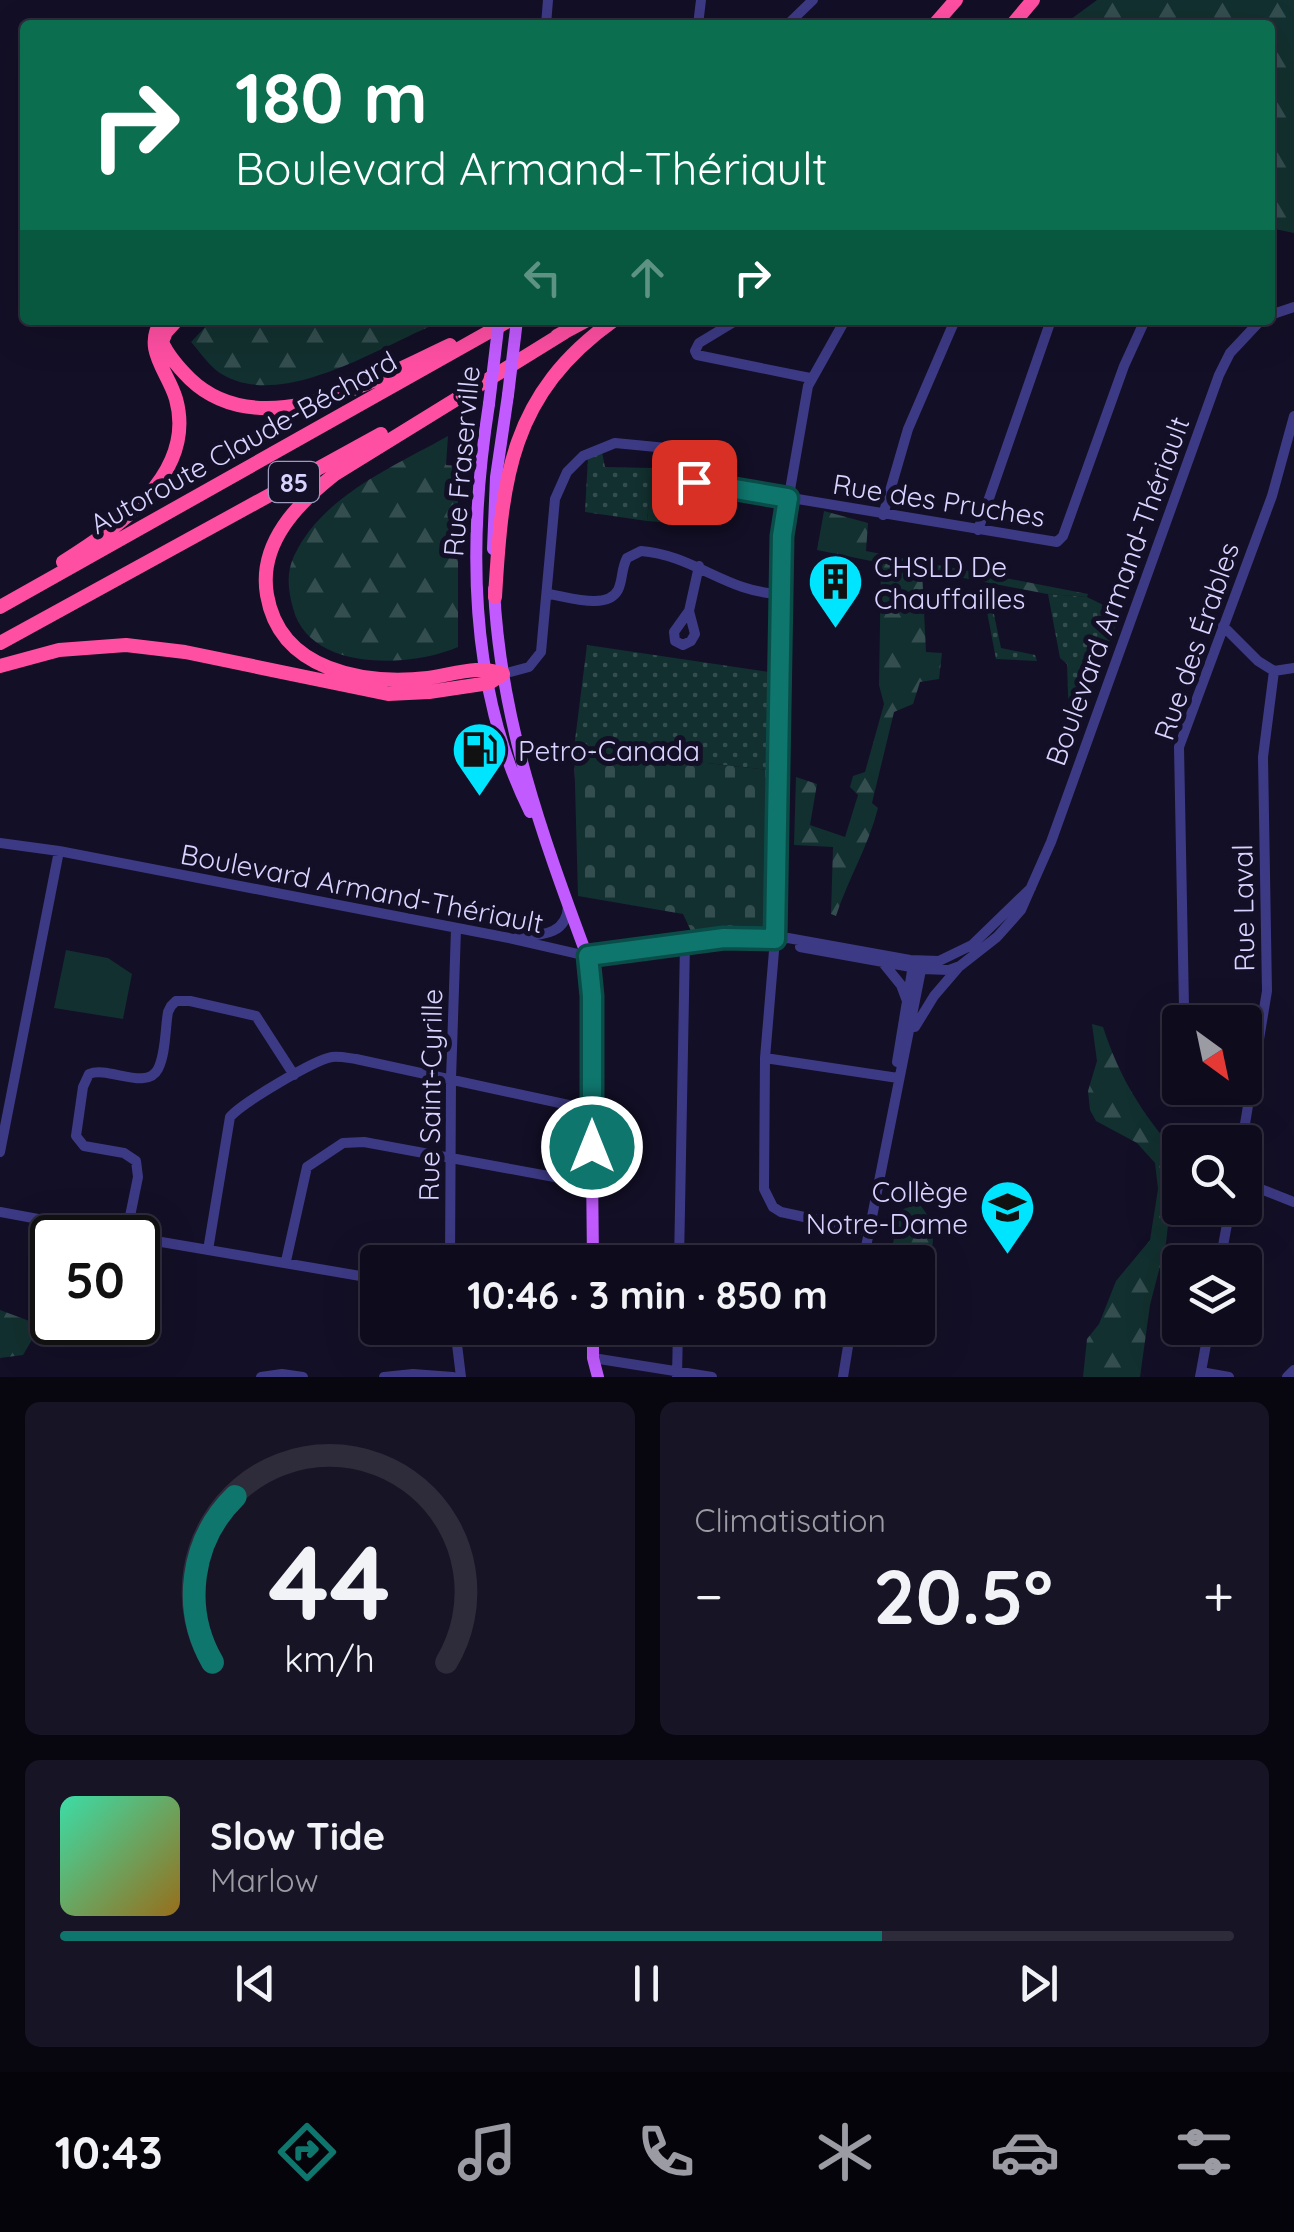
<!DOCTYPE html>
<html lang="fr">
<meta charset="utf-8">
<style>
:root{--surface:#0e0b1c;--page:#171425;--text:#f1f3f6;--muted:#9b9ba3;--line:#2e2b3b;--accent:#0f766e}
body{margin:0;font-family:Quicksand,sans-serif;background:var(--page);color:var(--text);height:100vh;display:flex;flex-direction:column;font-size:38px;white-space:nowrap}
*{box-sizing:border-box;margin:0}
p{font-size:32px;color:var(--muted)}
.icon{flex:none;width:55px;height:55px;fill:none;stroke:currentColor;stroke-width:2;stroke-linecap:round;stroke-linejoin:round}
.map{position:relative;height:1377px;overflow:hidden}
.panel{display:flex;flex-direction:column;gap:25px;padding:25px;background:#08060f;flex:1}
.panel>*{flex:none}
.top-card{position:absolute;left:20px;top:20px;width:1255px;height:305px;border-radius:10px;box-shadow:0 10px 40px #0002,0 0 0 2px var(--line);background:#0b6e4f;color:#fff;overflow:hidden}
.needle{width:65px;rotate:147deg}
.buttons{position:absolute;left:1162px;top:1005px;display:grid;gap:20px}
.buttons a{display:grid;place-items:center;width:100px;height:100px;border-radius:10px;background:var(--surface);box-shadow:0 10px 40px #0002,0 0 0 2px var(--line);font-size:50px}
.speed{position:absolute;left:30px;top:1215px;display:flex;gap:20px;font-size:50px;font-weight:700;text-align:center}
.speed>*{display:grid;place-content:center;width:130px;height:130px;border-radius:50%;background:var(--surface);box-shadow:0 10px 40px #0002,0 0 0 2px var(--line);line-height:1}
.speed .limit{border:5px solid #111;border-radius:15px;background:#fff;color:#111}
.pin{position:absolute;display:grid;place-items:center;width:85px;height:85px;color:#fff;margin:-42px;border-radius:20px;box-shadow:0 5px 15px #0006}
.me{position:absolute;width:110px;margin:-55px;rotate:0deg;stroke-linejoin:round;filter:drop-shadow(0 0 8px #0008)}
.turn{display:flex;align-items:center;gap:35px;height:210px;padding:0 50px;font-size:45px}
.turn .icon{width:130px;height:130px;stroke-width:2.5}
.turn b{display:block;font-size:70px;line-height:85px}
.lanes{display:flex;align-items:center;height:95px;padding:0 50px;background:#0003;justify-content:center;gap:50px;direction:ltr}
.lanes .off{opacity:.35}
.big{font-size:75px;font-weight:800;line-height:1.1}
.panel .tile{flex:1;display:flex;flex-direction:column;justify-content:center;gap:15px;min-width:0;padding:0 35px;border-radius:15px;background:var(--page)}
.panel .dial{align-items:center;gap:0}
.dial svg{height:260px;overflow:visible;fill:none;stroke:var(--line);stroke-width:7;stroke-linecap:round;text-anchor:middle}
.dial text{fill:var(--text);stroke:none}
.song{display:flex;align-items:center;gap:30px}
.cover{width:120px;height:120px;border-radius:15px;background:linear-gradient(135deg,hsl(160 70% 55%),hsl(40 70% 35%))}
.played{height:10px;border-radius:5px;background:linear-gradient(90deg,var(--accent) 70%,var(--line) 70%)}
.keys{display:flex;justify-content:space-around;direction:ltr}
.heat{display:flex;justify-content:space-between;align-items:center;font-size:55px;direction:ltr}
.panel .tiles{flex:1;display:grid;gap:25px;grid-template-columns:1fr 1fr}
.tile:last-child{grid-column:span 2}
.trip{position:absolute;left:360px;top:1245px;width:575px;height:100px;border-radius:10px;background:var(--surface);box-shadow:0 10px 40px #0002,0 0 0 2px var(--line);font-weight:800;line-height:100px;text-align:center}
.menu{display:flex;height:160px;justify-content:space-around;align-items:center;background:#06040b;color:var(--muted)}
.menu .icon{width:70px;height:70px}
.menu .current{color:var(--accent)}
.menu b{font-size:45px;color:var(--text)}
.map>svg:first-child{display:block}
</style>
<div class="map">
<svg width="1294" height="1377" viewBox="0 0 1294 1377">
<defs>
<pattern id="grass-dots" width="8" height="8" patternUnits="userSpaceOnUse" patternTransform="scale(2.5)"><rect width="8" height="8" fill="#12302f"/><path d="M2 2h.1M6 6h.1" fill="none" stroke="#344d4e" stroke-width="1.8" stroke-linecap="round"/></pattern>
<pattern id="forest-firs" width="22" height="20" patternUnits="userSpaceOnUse" patternTransform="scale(2.5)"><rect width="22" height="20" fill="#12302f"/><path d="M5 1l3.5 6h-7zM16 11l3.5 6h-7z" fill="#344d4e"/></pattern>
<pattern id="cemetery-stones" width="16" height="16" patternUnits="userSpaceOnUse" patternTransform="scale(2.5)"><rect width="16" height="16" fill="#12302f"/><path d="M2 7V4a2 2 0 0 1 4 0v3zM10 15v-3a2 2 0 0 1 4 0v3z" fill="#344d4e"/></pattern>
</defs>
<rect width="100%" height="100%" fill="#130f26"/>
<path fill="url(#grass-dots)" d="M 602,452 L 605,467 L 653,468 L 647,521 L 585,512 L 588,457 Z
M 989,590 L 1001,648 L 1035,655 L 1037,661 L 996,659 L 983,591 Z
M 1048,594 L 1087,597 L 1120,613 L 1070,751 L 1067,664 L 1060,658 Z
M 587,645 L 769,672 L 769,770 L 574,748 Z"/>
<path fill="url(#forest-firs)" d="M 1097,0 L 1294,0 L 1294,233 L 1270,228 L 1270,25 L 1063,25 Z
M 212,320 L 446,320 C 385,342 280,416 217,371 C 208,364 199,351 191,342 Z
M 448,436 L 446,465 L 458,466 L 458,647 C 410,668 309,672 293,608 C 288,590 286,573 294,556 C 322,496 393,467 448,436 Z
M 824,511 L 868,523 L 866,551 L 1088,594 L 1087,597 L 1047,594 L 922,570 L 926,652 L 942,653 L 939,679 L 920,682 L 913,704 L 894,712 L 872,803 L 878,808 C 869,845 848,879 836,916 L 831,914 L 833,847 L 794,845 L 796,777 L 817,784 L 810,825 L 845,837 L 858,795 L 850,787 L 853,776 L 865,772 L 884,704 L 879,685 L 881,563 L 817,550 Z
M 1092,1024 L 1103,1027 C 1120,1079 1141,1111 1176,1153 L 1166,1243 L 1150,1305 L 1140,1377 L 1083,1377 L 1087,1339 L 1099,1324 L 1116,1281 L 1150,1240 L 1158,1189 L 1155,1163 L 1137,1143 L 1096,1121 L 1090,1110 L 1088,1091 L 1097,1061 Z
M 919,1204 C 942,1229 933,1255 918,1284 L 918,1262 L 889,1262 L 900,1210 Z
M 0,1310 L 32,1322 L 36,1333 L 23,1355 L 0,1358 Z"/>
<path fill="url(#cemetery-stones)" d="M 574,748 L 769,770 L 772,858 L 769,928 L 692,933 L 683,914 L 578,896 Z"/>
<path fill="#12302f" d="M 695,464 L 697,478 L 693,525 L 647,521 L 652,466 Z
M 66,950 L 108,958 L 132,974 L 123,1019 L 54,1008 Z"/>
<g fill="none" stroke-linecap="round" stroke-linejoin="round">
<path stroke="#3d3a85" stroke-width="10" d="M 546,25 L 548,0
M 698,25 L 701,0
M 787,25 L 813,0
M 1270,315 L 1294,307
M 737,320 L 699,343 L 695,351 L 697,355 L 810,378
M 845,320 L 808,386 L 782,536 L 775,939 L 765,1058 L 764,1189 L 773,1207 L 781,1212 L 869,1231
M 695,482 L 1057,542 L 1063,536 L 1124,366 L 1145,320
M 883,515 L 908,429 L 955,320
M 978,530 L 1051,320
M 548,594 C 566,596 607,611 618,590 C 623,580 621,569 627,558 L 641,551 C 694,555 727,593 781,594
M 689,611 L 695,634 L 691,641 L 683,645 L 675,641 L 674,632 Z
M 689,611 L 699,566
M 1223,626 L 1258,661 L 1274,671 L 1294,668
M 503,674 L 529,667 L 541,652 L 555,499 L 567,472 L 583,456 L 615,443 L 677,449
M 0,843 L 59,851 L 509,938 L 587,956 L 724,939 L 788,938 L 910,960 L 939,961 L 972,945 L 1031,888
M 518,937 C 541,935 567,935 568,906
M 800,947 L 922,969 L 949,970 L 960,966 L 997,937 L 1021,910 L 1051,842 L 1219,375 L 1230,353 L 1261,320
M 884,964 L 901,985 L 907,1001
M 1242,1022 L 1184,1007 L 1179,747 L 1272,496 L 1294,416
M 915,1027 L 934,996 L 958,968
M 765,1058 L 898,1078
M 897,1062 L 913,965
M 1242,1142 L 1267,991 L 1263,757 L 1274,671
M 0,1152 L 59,851
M 1245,1183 L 1294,1202
M 0,1212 L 130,1236
M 126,1236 L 138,1177 L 136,1161 L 124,1153 L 84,1146 L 76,1136 L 83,1087 L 89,1074 C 108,1066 147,1091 158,1069 C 166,1053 165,1029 168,1012 L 171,1006 L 176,1001 L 190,1001 L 256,1016 L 294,1075
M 138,1238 L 378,1279
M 208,1250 L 230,1117 C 242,1103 314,1060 332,1057 C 340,1056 348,1058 356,1059 L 592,1110
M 286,1261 L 307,1167 L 343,1143 L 364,1142 L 592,1184
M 450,1262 L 451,1079 L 456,929
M 679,1262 L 685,943
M 863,1262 L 922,965
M 1220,1262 L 1230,1208
M 455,1328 L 461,1377
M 593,1358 L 712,1377
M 1201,1372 L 1229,1377
M 677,1376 L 678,1328
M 261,1377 L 282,1374 L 303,1377
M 384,1377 L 413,1374 L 453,1377
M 843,1377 L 851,1328
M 1200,1377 L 1209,1328
M 1287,1377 L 1294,1370"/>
<path stroke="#c25bff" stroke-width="12" d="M 489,404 C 468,538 468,688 530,812
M 493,549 L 496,477 L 508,395
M 494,589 C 500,719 542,835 587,956 L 590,971 L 593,1262
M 593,1328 L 593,1358 L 598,1377"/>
<path stroke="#ff4fa3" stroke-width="14" d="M 934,25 L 956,0
M 1012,25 L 1033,0
M 177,320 L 166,332 L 162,342 C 168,356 179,368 190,379 C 261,447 377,379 450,345
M 557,336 L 587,320
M 63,562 C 117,528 197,474 176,399 C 168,371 142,349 162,320
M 495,597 C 502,478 510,394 614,320
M 0,607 L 510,320
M 0,643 L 381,434
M 0,666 L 59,650 L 126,645 L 185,652 L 388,694 L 429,692 L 489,683 L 503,674
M 503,674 C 480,664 452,675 428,678 C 364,685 280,671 267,595 C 258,543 298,503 335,474 L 565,332"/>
<path stroke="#c25bff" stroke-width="12" d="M 508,395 L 517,320
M 489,404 L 499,320"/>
</g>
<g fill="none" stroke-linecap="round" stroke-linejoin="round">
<defs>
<path id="route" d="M 592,1147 L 592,996 L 588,956 L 724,938 L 775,939 L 782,536 L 788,498 L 694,482"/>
</defs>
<use href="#route" stroke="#0a4d48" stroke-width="25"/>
<use href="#route" stroke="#0f766e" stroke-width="18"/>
</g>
<defs>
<symbol id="building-pin" viewBox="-11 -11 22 30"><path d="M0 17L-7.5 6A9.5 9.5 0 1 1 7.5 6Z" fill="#00e5ff" stroke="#130f26"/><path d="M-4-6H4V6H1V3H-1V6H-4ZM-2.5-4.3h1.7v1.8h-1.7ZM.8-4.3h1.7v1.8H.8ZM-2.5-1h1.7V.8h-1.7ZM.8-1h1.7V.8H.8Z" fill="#111"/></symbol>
<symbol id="fuel-pin" viewBox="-11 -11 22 30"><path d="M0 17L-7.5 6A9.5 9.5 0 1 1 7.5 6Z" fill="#00e5ff" stroke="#130f26"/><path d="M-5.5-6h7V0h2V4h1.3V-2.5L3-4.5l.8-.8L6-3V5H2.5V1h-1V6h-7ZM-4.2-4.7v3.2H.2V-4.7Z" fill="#111"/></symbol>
<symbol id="school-pin" viewBox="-11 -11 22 30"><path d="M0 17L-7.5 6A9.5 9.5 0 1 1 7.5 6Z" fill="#00e5ff" stroke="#130f26"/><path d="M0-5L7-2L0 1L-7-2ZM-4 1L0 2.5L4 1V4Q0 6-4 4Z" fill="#111"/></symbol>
</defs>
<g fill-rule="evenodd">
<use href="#building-pin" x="804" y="550" width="63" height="86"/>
<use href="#fuel-pin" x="448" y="718" width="63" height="86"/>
<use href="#school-pin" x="976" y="1176" width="63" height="86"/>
</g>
<g text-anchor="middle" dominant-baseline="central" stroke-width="10" stroke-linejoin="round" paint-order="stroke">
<rect fill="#130f26" stroke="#9e99be" stroke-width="2.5" x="269" y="462" width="50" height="40" rx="8"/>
<g font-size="25" font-weight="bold" fill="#d9d4ff">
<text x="294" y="482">85</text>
</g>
<g font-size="28" fill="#d9d4ff" stroke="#130f26">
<text transform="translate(243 442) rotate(-29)">Autoroute Claude-Béchard</text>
<text transform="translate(461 461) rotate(-85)">Rue Fraserville</text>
<text transform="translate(939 500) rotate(9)">Rue des Pruches</text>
<text transform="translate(1117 591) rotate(-70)">Boulevard Armand-Thériault</text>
<text transform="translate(1196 641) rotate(-71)">Rue des Érables</text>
<text transform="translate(362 888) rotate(11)">Boulevard Armand-Thériault</text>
<text transform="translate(1243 908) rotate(-91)">Rue Laval</text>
<text transform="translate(430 1095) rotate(-89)">Rue Saint-Cyrille</text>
</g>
<g font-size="28" fill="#d9d4ff" stroke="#130f26" text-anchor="start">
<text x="874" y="566">CHSLD De<tspan x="874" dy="32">Chauffailles</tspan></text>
<text x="518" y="750">Petro-Canada</text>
<text x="968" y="1191" text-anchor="end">Collège<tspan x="968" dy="32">Notre-Dame</tspan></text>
</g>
</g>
</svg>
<div class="buttons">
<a><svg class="needle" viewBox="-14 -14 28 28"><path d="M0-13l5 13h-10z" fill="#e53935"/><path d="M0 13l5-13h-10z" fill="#9b9ba3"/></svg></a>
<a><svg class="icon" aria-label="search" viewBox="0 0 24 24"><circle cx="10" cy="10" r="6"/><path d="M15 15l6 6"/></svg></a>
<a><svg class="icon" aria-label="layers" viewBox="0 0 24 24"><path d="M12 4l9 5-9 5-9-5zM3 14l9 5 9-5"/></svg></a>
</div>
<div class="speed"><div class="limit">50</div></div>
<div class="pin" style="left:694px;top:482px;background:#d93025"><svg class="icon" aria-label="arrive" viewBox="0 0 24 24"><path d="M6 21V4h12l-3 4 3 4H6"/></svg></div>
<svg class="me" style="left:592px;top:1147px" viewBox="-20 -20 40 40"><circle r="17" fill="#0f766e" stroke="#fff" stroke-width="3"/><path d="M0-11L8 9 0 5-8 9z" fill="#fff"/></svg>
<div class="trip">10:46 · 3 min · 850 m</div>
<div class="top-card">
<div class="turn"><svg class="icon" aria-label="right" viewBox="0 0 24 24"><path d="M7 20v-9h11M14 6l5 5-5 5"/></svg><div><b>180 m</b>Boulevard Armand-Thériault</div></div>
<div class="lanes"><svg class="icon off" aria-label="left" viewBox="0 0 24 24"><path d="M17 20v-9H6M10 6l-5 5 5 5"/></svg><svg class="icon off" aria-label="ahead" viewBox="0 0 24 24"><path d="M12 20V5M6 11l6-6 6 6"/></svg><svg class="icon" aria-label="right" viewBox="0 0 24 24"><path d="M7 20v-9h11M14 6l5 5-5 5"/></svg></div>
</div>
</div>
<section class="panel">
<div class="tiles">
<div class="tile dial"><svg viewBox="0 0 100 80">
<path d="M14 69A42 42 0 1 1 86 69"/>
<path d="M14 69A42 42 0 0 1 21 18" stroke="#0f766e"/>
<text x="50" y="56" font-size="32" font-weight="700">44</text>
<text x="50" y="72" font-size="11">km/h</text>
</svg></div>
<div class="tile"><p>Climatisation</p>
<div class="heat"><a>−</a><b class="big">20.5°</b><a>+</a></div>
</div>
<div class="tile">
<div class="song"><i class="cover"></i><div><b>Slow Tide</b><p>Marlow</p></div></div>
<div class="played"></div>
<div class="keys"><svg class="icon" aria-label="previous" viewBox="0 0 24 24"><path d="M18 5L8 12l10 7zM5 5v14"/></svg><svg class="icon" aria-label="pause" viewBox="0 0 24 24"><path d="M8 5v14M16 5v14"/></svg><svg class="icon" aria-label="next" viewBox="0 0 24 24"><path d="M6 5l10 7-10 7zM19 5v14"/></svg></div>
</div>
</div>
</section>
<nav class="menu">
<b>10:43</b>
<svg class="icon current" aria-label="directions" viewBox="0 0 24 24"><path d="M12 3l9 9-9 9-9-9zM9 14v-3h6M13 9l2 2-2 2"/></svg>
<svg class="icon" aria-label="music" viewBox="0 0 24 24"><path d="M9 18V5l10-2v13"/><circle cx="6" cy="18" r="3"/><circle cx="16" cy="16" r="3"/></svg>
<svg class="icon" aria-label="phone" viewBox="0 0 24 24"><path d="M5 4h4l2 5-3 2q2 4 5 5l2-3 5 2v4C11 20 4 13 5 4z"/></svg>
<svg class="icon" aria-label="climate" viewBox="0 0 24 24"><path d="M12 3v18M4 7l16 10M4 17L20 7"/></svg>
<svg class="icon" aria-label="car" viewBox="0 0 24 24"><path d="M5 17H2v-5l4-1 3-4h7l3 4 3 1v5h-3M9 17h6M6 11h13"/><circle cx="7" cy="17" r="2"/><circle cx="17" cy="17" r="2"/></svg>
<svg class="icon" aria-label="filters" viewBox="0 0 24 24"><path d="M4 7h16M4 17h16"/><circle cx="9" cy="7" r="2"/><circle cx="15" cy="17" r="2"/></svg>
</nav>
